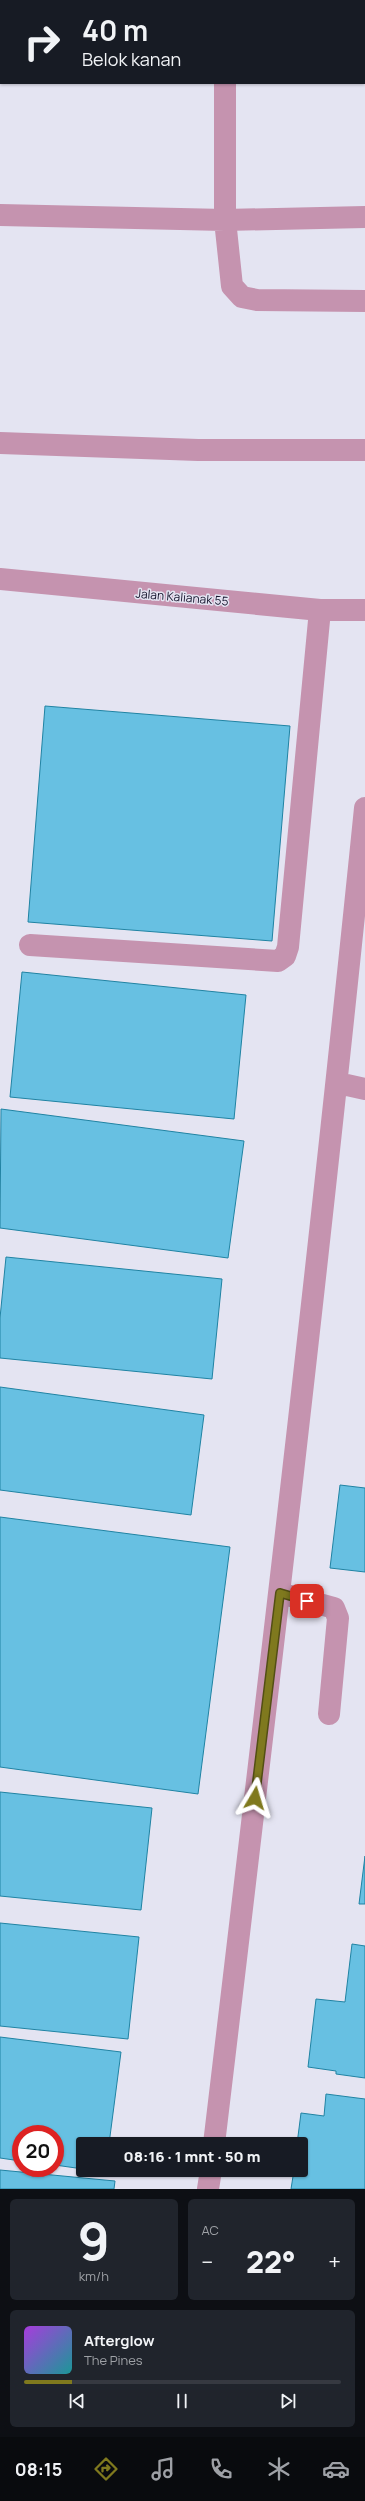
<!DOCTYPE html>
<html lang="id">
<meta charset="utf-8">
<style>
:root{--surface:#171b24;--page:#20242c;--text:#f1f3f6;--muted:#9ea1a6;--line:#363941;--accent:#7f791e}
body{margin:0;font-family:Manrope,sans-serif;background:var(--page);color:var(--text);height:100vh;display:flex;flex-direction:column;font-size:15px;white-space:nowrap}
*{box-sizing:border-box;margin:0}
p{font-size:13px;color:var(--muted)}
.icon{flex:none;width:22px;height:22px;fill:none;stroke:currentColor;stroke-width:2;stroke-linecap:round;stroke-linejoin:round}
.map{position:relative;height:2189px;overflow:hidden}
.panel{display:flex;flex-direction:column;gap:10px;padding:10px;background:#0d0f14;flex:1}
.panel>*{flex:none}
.hud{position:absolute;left:0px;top:0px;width:365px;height:84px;box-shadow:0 1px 3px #0004;background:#171b24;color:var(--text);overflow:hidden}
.speed{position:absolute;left:12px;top:2125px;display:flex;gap:8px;font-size:20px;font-weight:700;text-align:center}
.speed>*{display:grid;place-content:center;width:52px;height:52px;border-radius:50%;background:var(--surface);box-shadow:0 1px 3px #0004;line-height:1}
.speed .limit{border:6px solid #d22;background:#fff;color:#111}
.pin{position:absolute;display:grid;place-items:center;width:34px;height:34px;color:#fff;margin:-17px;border-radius:8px;box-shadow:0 2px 6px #0006}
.me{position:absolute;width:44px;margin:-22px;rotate:7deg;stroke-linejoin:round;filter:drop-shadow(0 0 3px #0008)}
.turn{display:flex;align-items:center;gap:14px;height:84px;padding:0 16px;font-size:18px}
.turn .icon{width:52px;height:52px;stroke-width:2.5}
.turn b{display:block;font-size:28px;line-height:34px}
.big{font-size:30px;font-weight:800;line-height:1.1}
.panel .card{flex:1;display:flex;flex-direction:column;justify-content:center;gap:6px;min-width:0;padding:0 14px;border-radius:6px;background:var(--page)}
.panel .dial{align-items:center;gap:0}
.dial b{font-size:52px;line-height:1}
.song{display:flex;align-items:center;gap:12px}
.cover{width:48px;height:48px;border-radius:6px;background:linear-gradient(135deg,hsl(280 70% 55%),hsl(180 70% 35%))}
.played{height:4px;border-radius:2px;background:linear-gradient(90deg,var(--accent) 15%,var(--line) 15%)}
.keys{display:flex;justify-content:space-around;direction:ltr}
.heat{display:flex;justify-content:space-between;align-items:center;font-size:22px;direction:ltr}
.panel .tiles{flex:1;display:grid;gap:10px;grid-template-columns:1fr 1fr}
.card:last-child{grid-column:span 2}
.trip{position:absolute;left:76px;top:2137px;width:232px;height:40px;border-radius:4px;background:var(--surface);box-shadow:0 1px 3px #0004;font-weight:800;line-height:40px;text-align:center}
.tabs{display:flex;height:64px;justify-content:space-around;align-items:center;background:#090b0e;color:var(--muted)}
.tabs .icon{width:28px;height:28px}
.tabs .on{color:var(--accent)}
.tabs b{font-size:18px;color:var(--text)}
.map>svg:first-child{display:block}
</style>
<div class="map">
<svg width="365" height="2189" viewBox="0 0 365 2189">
<rect width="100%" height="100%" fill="#e4e4f2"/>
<path fill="#67c0e2" stroke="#2083a3" d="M 0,0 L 107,0 L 1,1 L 1,11 Z
M 45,706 L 290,726 L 272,941 L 28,922 Z
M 22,972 L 246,995 L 234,1119 L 10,1097 Z
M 1,1109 L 244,1141 L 228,1258 L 0,1228 Z
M 6,1257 L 222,1279 L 212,1379 L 0,1358 L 0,1318 Z
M 0,1387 L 204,1415 L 191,1515 L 0,1490 Z
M 340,1485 L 365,1488 L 365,1572 L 330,1568 Z
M 0,1517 L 230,1547 L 198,1794 L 0,1767 Z
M 0,1792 L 152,1808 L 141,1910 L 0,1896 Z
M 365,1856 L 365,1904 L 359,1904 Z
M 0,1923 L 139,1937 L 128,2039 L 0,2026 Z
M 352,1944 L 365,1946 L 365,2078 L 336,2074 L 336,2071 L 308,2067 L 316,1999 L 345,2002 Z
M 0,2037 L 121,2052 L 109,2144 L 83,2144 L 83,2169 L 55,2165 L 55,2134 L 21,2134 L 21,2161 L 0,2158 Z
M 326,2094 L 365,2099 L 365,2189 L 291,2189 L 294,2170 L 301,2170 L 301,2144 L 297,2144 L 301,2113 L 324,2116 Z
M 0,2170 L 115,2181 L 114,2189 L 0,2189 Z"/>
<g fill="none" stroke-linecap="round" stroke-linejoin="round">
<path stroke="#c593af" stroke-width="22" d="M 364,8 L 365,8
M 0,13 L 1,13
M 225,83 L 225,220 L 232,286 L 242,297 L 257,300 L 365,301
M 0,215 L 225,220 L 365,217
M 0,443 L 198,450 L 365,450
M 0,579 L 320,610 L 365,610
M 30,945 L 278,961 L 285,956 L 288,947 L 320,610
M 338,1083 L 365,1089
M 280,1593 L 334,1608 L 338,1618 L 329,1714
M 214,2144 C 267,1699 320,1254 365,808
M 208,2189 L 211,2170"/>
</g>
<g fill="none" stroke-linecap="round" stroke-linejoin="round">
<defs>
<path id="route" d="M 255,1798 L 280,1593 L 307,1601"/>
</defs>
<use href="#route" stroke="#534f14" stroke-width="10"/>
<use href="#route" stroke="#7f791e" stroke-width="7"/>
</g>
<g text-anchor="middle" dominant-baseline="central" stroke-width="3" stroke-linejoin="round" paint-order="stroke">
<g font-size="12" fill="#121029" stroke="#e4e4f2">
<text transform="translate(182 597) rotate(5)">Jalan Kalianak 55</text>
</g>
</g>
</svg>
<div class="speed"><div class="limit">20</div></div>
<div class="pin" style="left:307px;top:1601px;background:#d93025"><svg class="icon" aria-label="arrive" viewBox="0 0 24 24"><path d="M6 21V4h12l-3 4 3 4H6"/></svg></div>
<svg class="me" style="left:255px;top:1798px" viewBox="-20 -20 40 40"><path d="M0-17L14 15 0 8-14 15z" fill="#7f791e" stroke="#fff" stroke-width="4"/></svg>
<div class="trip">08:16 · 1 mnt · 50 m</div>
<div class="hud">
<div class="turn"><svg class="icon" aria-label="right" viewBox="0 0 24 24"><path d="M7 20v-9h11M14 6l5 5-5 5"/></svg><div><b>40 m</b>Belok kanan</div></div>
</div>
</div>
<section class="panel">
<div class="tiles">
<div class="card dial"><b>9</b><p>km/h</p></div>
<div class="card"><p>AC</p>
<div class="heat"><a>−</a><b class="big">22°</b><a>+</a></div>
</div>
<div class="card">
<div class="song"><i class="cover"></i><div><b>Afterglow</b><p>The Pines</p></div></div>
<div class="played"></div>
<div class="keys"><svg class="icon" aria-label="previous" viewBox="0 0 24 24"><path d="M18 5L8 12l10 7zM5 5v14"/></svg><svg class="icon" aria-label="pause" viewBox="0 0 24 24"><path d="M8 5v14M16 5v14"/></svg><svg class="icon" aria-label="next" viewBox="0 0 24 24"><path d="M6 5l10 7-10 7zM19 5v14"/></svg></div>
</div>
</div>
</section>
<nav class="tabs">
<b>08:15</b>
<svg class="icon on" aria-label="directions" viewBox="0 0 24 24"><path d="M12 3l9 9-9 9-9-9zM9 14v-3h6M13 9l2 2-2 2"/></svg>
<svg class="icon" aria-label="music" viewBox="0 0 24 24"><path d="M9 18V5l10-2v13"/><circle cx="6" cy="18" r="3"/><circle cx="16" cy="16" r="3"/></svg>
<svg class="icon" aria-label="phone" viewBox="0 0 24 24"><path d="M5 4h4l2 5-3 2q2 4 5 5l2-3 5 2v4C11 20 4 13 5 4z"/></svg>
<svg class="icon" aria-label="climate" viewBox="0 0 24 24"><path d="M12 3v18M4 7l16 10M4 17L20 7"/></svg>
<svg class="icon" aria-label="car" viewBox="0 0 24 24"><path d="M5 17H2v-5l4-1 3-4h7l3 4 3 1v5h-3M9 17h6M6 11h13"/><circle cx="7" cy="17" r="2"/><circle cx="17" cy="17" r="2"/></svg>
</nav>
